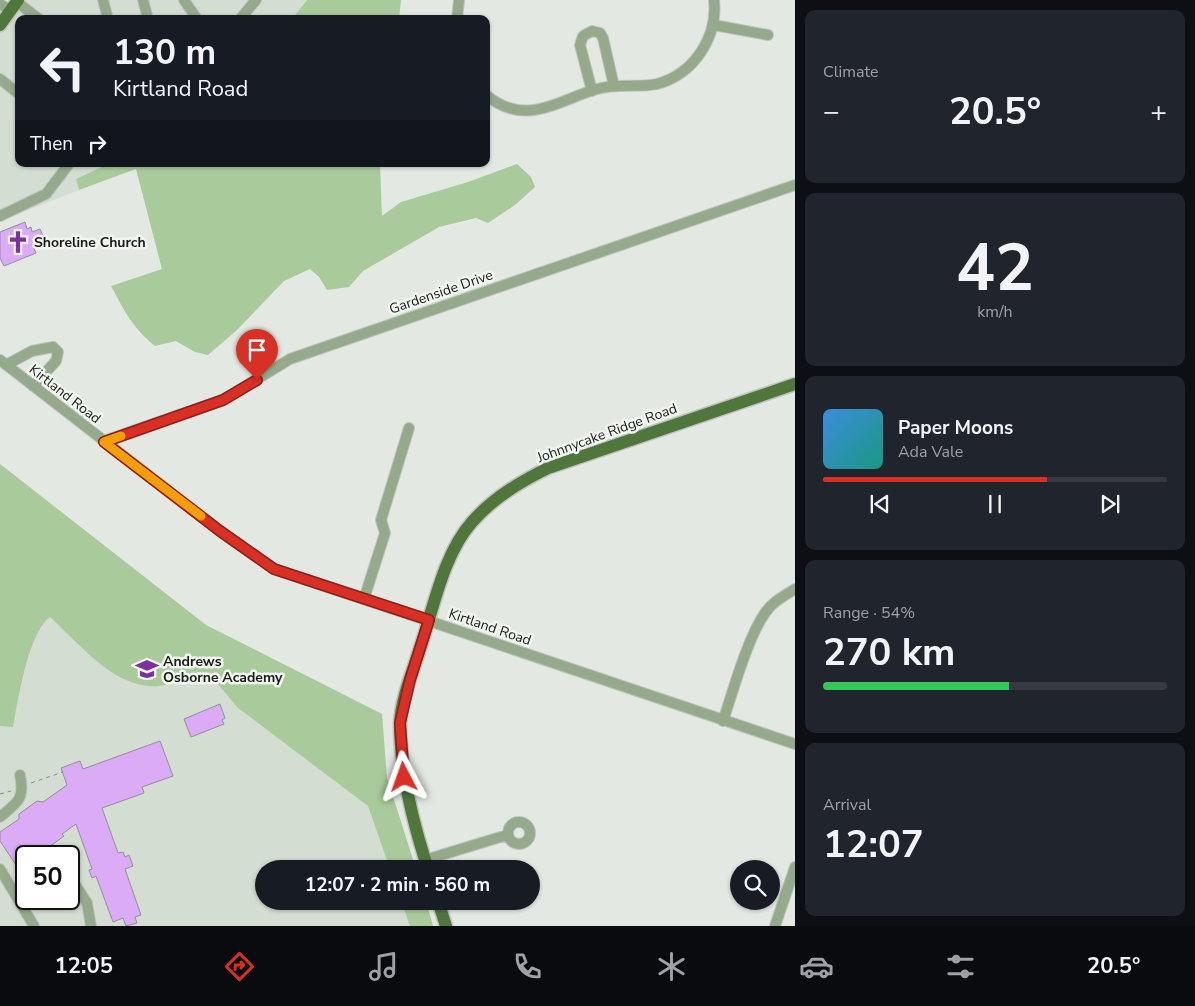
<!DOCTYPE html>
<meta charset="utf-8">
<style>
:root{--surface:#171b24;--page:#20242c;--text:#f1f3f6;--muted:#9ea1a6;--line:#363941;--accent:#d93025}
body{margin:0;font-family:"Nunito Sans",sans-serif;background:var(--page);color:var(--text);height:100vh;display:flex;flex-direction:column;font-size:19px;white-space:nowrap}
*{box-sizing:border-box;margin:0}
p{font-size:16px;color:var(--muted)}
.icon{flex:none;width:28px;height:28px;fill:none;stroke:currentColor;stroke-width:2;stroke-linecap:round;stroke-linejoin:round}
.map{position:relative;flex:1;overflow:hidden}
.details{display:flex;flex-direction:column;gap:10px;padding:10px;background:#0d0f14;width:400px}
.details>*{flex:none}
.hud{position:absolute;left:15px;top:15px;width:475px;height:152px;border-radius:10px;box-shadow:0 1px 4px #0004;background:#171b24;color:var(--text);overflow:hidden}
.controls{position:absolute;left:730px;top:860px;display:grid;gap:10px}
.controls a{display:grid;place-items:center;width:50px;height:50px;border-radius:50%;background:var(--surface);box-shadow:0 1px 4px #0004;font-size:25px}
.speed{position:absolute;left:15px;top:845px;display:flex;gap:10px;font-size:25px;font-weight:700;text-align:center}
.speed>*{display:grid;place-content:center;width:65px;height:65px;border-radius:50%;background:var(--surface);box-shadow:0 1px 4px #0004;line-height:1}
.speed .limit{border:2px solid #111;border-radius:8px;background:#fff;color:#111}
.pin{position:absolute;display:grid;place-items:center;width:42px;height:42px;color:#fff;margin:-51px -21px;border-radius:50% 50% 50% 0;rotate:-45deg;box-shadow:0 0 5px #0007}
.pin .icon{rotate:45deg}
.me{position:absolute;width:55px;margin:-28px;rotate:356deg;stroke-linejoin:round;filter:drop-shadow(0 0 4px #0008)}
.turn{display:flex;align-items:center;gap:18px;height:105px;padding:0 15px;font-size:22px}
.turn .icon{width:65px;height:65px;stroke-width:2.5}
.turn b{display:block;font-size:35px;line-height:42px}
.then{display:flex;align-items:center;height:48px;padding:0 15px;background:#0003;gap:10px;font-size:19px}
.big{font-size:38px;font-weight:700;line-height:1.1}
.details .tile{flex:1;display:flex;flex-direction:column;justify-content:center;gap:8px;min-width:0;padding:0 18px;border-radius:10px;background:var(--page)}
.details .dial{align-items:center;gap:0}
.dial b{font-size:65px;line-height:1}
.song{display:flex;align-items:center;gap:15px}
.cover{width:60px;height:60px;border-radius:8px;background:linear-gradient(135deg,hsl(210 70% 55%),hsl(170 70% 35%))}
.played{height:5px;border-radius:2px;background:linear-gradient(90deg,var(--accent) 65%,var(--line) 65%)}
.keys{display:flex;justify-content:space-around;direction:ltr}
.heat{display:flex;justify-content:space-between;align-items:center;font-size:28px;direction:ltr}
.charge{height:8px;border-radius:4px;background:linear-gradient(90deg,#34c759 54%,var(--line) 0)}
.trip{position:absolute;left:255px;top:860px;width:285px;height:50px;border-radius:25px;background:var(--surface);box-shadow:0 1px 4px #0004;font-weight:700;line-height:50px;text-align:center}
.tabs{display:flex;height:80px;justify-content:space-around;align-items:center;background:#090b0e;color:var(--muted)}
.tabs .icon{width:35px;height:35px}
.tabs .current{color:var(--accent)}
.tabs b{font-size:22px;color:var(--text)}
main{display:flex;flex:1;min-height:0}
.map>svg:first-child{display:block}
</style>
<main>
<div class="map">
<svg width="795" height="926" viewBox="0 0 795 926">
<rect width="100%" height="100%" fill="#e3e8e2"/>
<path fill="#d4ddd1" fill-rule="evenodd" d="M 25,0 L 307,0 L 292,19 L 19,19 L 19,164 L 108,164 L 76,179 L 79,190 L 0,221 L 0,31 Z
M 0,464 L 206,625 L 382,714 L 387,778 L 416,869 L 264,869 L 264,901 L 426,901 L 433,926 L 0,926 ZM 26,856 L 69,856 L 69,899 L 26,899 Z"/>
<path fill="#a9cb9b" d="M 307,0 L 401,0 L 399,19 L 292,19 Z
M 108,164 L 380,164 L 382,216 L 401,202 L 468,182 L 517,164 L 531,177 L 535,187 L 515,205 L 488,223 L 476,218 L 439,227 L 363,271 L 349,287 L 327,290 L 319,277 L 310,269 L 284,281 L 236,331 L 208,355 L 195,352 L 176,341 L 155,346 C 132,327 125,312 111,286 L 162,269 L 136,169 L 79,190 L 76,179 Z
M 0,464 L 206,625 L 382,714 L 387,778 L 416,869 L 390,869 L 368,806 L 238,708 L 212,677 L 199,672 C 187,676 172,685 159,686 C 115,690 80,644 50,617 C 28,633 18,700 13,727 L 0,726 Z
M 401,901 L 426,901 L 433,926 L 410,926 Z"/>
<path fill="#dbabf7" stroke="#928f95" d="M 25,222 L 27,229 L 31,227 L 32,232 L 40,229 L 43,236 L 35,240 L 37,245 L 33,246 L 36,253 L 4,266 L 0,258 L 0,232 Z
M 220,704 L 225,718 L 222,720 L 224,724 L 191,737 L 184,719 Z
M 160,741 L 173,776 L 142,787 L 144,793 L 102,808 L 118,853 L 123,852 L 125,857 L 129,855 L 133,866 L 125,869 L 141,915 L 135,917 L 137,923 L 126,926 L 123,918 L 113,922 L 96,876 L 92,878 L 89,870 L 92,869 L 76,824 L 62,834 L 64,836 L 45,850 L 43,847 L 16,865 L 0,841 L 0,832 L 19,819 L 19,814 L 37,801 L 43,802 L 67,785 L 61,768 L 80,761 L 83,769 Z"/>
<g fill="none" stroke-linecap="round" stroke-linejoin="round">
<defs>
<path id="minor" d="M 103,0 L 108,19
M 143,0 L 148,19
M 184,0 L 197,19
M 17,2 L 39,19
M 0,4 L 11,11
M 240,19 L 256,0
M 457,19 L 459,0
M 714,25 L 768,35
M 0,79 L 19,94
M 592,91 L 580,45 L 583,36 L 592,31 L 600,33 L 603,38 L 614,86
M 486,95 C 526,128 558,100 597,89 C 617,83 638,88 657,84 C 694,74 718,37 714,0
M 0,216 L 46,194 L 69,164
M 0,360 L 220,531 L 274,569 L 795,744
M 6,365 L 32,351 L 53,347 L 58,352 L 56,361 L 33,386
M 104,441 L 223,400 L 290,359 L 795,185
M 364,599 L 385,533 L 381,520 L 409,428
M 723,721 C 733,691 748,637 765,613 C 772,602 784,596 795,589
M 0,817 C 18,802 25,799 20,775
M508 833a11 11 0 1 1 22 0a11 11 0 1 1-22 0Z
M 425,860 L 507,835
M 0,869 L 34,926
M 69,882 L 73,881 L 87,903 L 91,926
M 775,926 L 795,867"/>
<path id="major" d="M 0,25 L 18,0
M 428,869 C 413,823 400,773 400,724 C 401,699 413,671 420,648 C 434,607 443,555 472,522 C 493,498 520,482 548,468 L 795,384
M 438,901 L 446,926"/>
</defs>
<use href="#minor" stroke="#bfc3be" stroke-width="12"/>
<use href="#major" stroke="#bfc3be" stroke-width="15"/>
<path stroke="#878a86" stroke-width="1" stroke-dasharray="4 4" stroke-linecap="butt" d="M 31,783 L 63,772
M 0,794 L 11,791"/>
<use href="#minor" stroke="#94aa8a" stroke-width="10"/>
<use href="#major" stroke="#4f773b" stroke-width="12"/>
</g>
<g fill="none" stroke-linecap="round" stroke-linejoin="round">
<defs>
<path id="route" d="M 257,380 L 223,400 L 104,442 L 220,531 L 274,569 L 429,620 L 410,680 L 400,723 L 404,777"/>
</defs>
<use href="#route" stroke="#8d1f18" stroke-width="12"/>
<use href="#route" stroke="#d93025" stroke-width="9"/>
<path stroke="#f59e0b" stroke-width="9" d="M 121,436 L 104,442 L 201,516"/>
</g>
<defs>
<symbol id="church-bare" viewBox="-9 -9 18 18"><path d="M-1.2-6h2.4v3.5h3.3v2.4h-3.3V6h-2.4V-.1h-3.3v-2.4h3.3Z" fill="#7c30a1" stroke="#f1f5ef" stroke-width="2.5" paint-order="stroke"/></symbol>
<symbol id="school-bare" viewBox="-9 -9 18 18"><path d="M0-5L7-2L0 1L-7-2ZM-4 1L0 2.5L4 1V4Q0 6-4 4Z" fill="#7c30a1" stroke="#f1f5ef" stroke-width="2.5" paint-order="stroke"/></symbol>
</defs>
<g fill-rule="evenodd">
<use href="#church-bare" x="2" y="226" width="32" height="32"/>
<use href="#school-bare" x="131" y="653" width="32" height="32"/>
</g>
<g text-anchor="middle" dominant-baseline="central" stroke-width="5" stroke-linejoin="round" paint-order="stroke">
<g font-size="14" font-weight="bold" fill="#1a1b19" stroke="#f1f5ef" text-anchor="start">
<text x="34" y="242">Shoreline Church</text>
<text x="163" y="661">Andrews<tspan x="163" dy="16">Osborne Academy</tspan></text>
</g>
<g font-size="14" fill="#1a1b19" stroke="#f1f5ef">
<text transform="translate(441 292) rotate(-19)">Gardenside Drive</text>
<text transform="translate(65 394) rotate(38)">Kirtland Road</text>
<text transform="translate(607 433) rotate(-20)">Johnnycake Ridge Road</text>
<text transform="translate(490 627) rotate(19)">Kirtland Road</text>
</g>
</g>
</svg>
<div class="controls">
<a><svg class="icon" aria-label="search" viewBox="0 0 24 24"><circle cx="10" cy="10" r="6"/><path d="M15 15l6 6"/></svg></a>
</div>
<div class="speed"><div class="limit">50</div></div>
<div class="pin" style="left:257px;top:380px;background:#d93025"><svg class="icon" aria-label="arrive" viewBox="0 0 24 24"><path d="M6 21V4h12l-3 4 3 4H6"/></svg></div>
<svg class="me" style="left:404px;top:777px" viewBox="-20 -20 40 40"><path d="M0-17L14 15 0 8-14 15z" fill="#d93025" stroke="#fff" stroke-width="4"/></svg>
<div class="trip">12:07 · 2 min · 560 m</div>
<div class="hud">
<div class="turn"><svg class="icon" aria-label="left" viewBox="0 0 24 24"><path d="M17 20v-9H6M10 6l-5 5 5 5"/></svg><div><b>130 m</b>Kirtland Road</div></div>
<div class="then">Then<svg class="icon" aria-label="right" viewBox="0 0 24 24"><path d="M7 20v-9h11M14 6l5 5-5 5"/></svg></div>
</div>
</div>
<section class="details">
<div class="tile"><p>Climate</p>
<div class="heat"><a>−</a><b class="big">20.5°</b><a>+</a></div>
</div>
<div class="tile dial"><b>42</b><p>km/h</p></div>
<div class="tile">
<div class="song"><i class="cover"></i><div><b>Paper Moons</b><p>Ada Vale</p></div></div>
<div class="played"></div>
<div class="keys"><svg class="icon" aria-label="previous" viewBox="0 0 24 24"><path d="M18 5L8 12l10 7zM5 5v14"/></svg><svg class="icon" aria-label="pause" viewBox="0 0 24 24"><path d="M8 5v14M16 5v14"/></svg><svg class="icon" aria-label="next" viewBox="0 0 24 24"><path d="M6 5l10 7-10 7zM19 5v14"/></svg></div>
</div>
<div class="tile"><p>Range · 54%</p><b class="big">270 km</b><div class="charge"></div></div>
<div class="tile"><p>Arrival</p><b class="big">12:07</b></div>
</section>
</main>
<nav class="tabs">
<b>12:05</b>
<svg class="icon current" aria-label="directions" viewBox="0 0 24 24"><path d="M12 3l9 9-9 9-9-9zM9 14v-3h6M13 9l2 2-2 2"/></svg>
<svg class="icon" aria-label="music" viewBox="0 0 24 24"><path d="M9 18V5l10-2v13"/><circle cx="6" cy="18" r="3"/><circle cx="16" cy="16" r="3"/></svg>
<svg class="icon" aria-label="phone" viewBox="0 0 24 24"><path d="M5 4h4l2 5-3 2q2 4 5 5l2-3 5 2v4C11 20 4 13 5 4z"/></svg>
<svg class="icon" aria-label="climate" viewBox="0 0 24 24"><path d="M12 3v18M4 7l16 10M4 17L20 7"/></svg>
<svg class="icon" aria-label="car" viewBox="0 0 24 24"><path d="M5 17H2v-5l4-1 3-4h7l3 4 3 1v5h-3M9 17h6M6 11h13"/><circle cx="7" cy="17" r="2"/><circle cx="17" cy="17" r="2"/></svg>
<svg class="icon" aria-label="filters" viewBox="0 0 24 24"><path d="M4 7h16M4 17h16"/><circle cx="9" cy="7" r="2"/><circle cx="15" cy="17" r="2"/></svg>
<b>20.5°</b>
</nav>
